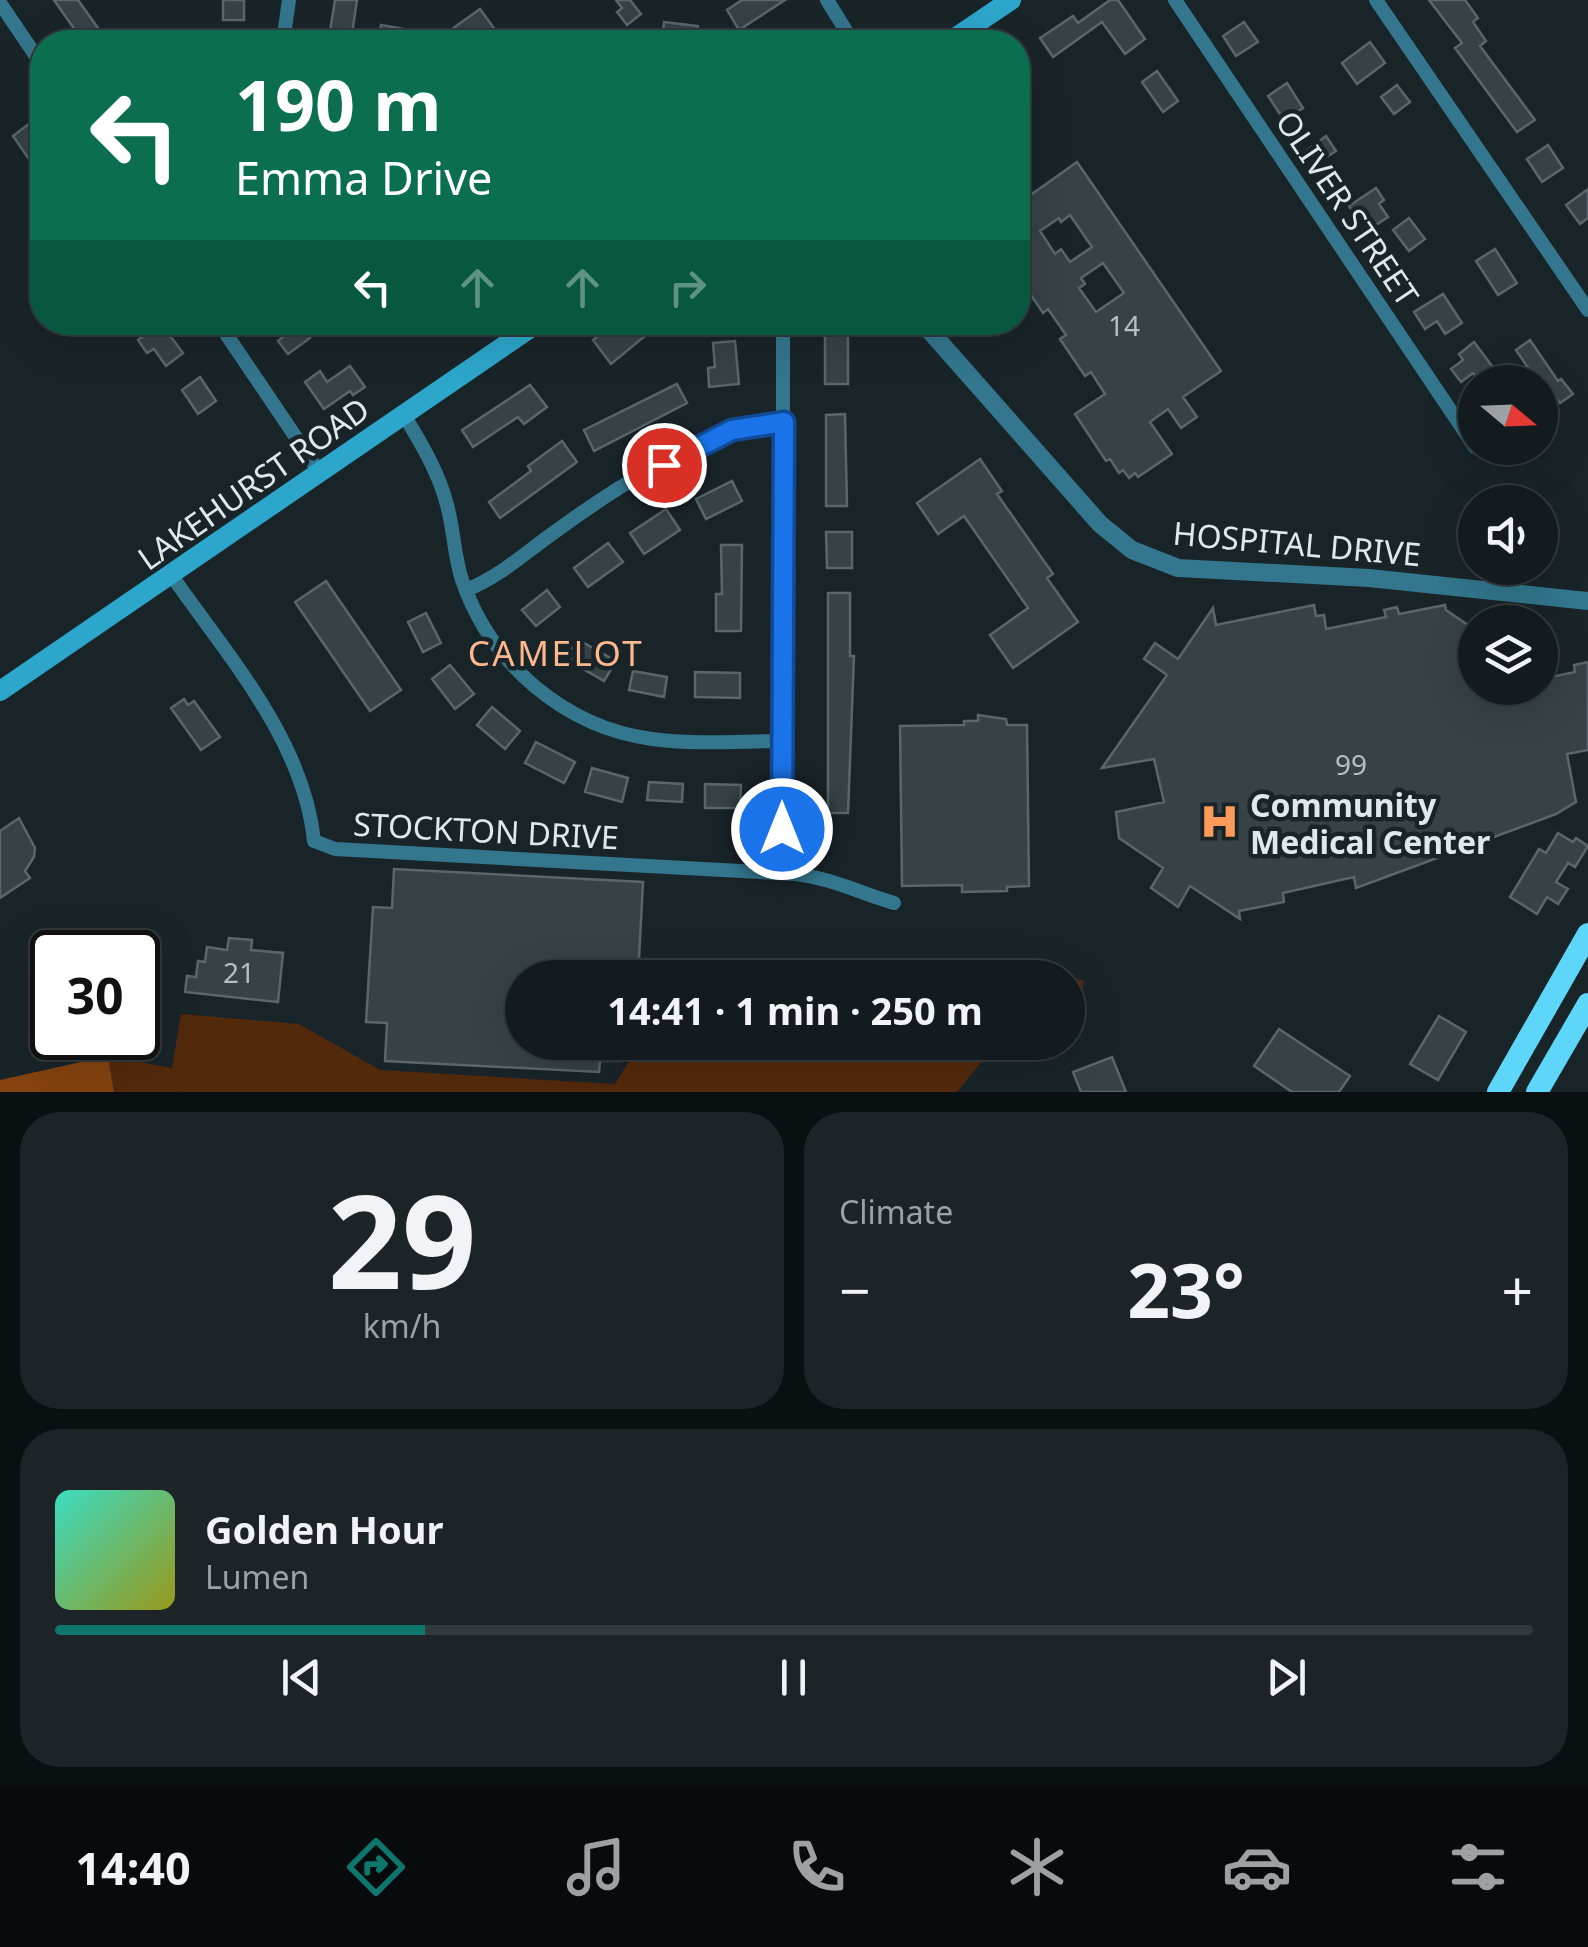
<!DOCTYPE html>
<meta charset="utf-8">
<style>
:root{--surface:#131b1f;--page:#1c2428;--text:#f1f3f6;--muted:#9da1a4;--line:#32393d;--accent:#0f766e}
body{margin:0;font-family:"Noto Sans",sans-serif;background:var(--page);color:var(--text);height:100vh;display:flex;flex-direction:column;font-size:38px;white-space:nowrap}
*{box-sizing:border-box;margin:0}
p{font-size:32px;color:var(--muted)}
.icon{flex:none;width:55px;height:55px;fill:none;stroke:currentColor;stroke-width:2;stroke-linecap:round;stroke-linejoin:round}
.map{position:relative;height:1092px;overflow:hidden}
.panel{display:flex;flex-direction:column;gap:20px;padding:20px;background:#0a0f11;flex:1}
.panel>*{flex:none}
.top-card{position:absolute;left:30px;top:30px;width:1000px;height:305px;border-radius:40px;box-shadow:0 10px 40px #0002,0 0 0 2px var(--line);background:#0b6e4f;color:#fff;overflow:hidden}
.needle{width:65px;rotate:109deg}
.controls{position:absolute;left:1458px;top:365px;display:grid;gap:20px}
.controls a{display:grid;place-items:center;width:100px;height:100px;border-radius:50%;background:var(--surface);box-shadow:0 10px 40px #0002,0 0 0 2px var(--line);font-size:50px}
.speed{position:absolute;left:30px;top:930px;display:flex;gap:20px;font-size:50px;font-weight:700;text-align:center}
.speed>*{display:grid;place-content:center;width:130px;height:130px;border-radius:50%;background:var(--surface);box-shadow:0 10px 40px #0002,0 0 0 2px var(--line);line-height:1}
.speed .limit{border:5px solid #111;border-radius:15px;background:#fff;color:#111}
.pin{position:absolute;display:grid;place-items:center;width:85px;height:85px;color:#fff;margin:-42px;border:5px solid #fff;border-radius:50%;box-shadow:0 2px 10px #0007}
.me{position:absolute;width:110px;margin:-55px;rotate:0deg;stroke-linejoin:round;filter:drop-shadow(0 0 8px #0008)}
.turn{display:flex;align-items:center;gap:35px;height:210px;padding:0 40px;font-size:45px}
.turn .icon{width:130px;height:130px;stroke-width:2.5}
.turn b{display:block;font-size:70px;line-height:85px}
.lanes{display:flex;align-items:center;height:95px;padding:0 40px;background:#0003;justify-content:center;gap:50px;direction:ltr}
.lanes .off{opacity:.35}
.big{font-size:75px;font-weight:700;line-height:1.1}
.panel .tile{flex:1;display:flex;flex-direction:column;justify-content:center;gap:15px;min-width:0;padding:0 35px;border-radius:40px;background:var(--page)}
.panel .dial{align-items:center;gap:0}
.dial b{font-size:130px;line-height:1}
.song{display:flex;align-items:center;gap:30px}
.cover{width:120px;height:120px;border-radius:15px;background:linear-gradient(135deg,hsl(170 70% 55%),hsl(60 70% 35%))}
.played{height:10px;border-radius:5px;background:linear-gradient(90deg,var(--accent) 25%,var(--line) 25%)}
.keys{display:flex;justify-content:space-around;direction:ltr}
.heat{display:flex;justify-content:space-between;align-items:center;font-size:55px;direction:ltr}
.panel .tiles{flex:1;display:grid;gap:20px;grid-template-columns:1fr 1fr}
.tile:last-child{grid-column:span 2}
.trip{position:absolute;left:505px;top:960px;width:580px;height:100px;border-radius:50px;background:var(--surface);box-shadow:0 10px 40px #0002,0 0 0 2px var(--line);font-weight:700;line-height:100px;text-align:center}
.menu{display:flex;height:160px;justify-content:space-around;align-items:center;background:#080b0c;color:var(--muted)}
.menu .icon{width:70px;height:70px}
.menu .selected{color:var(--accent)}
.menu b{font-size:45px;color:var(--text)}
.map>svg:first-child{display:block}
</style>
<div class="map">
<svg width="1588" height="1092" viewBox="0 0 1588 1092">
<rect width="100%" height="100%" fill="#192429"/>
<path fill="#53290c" d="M 1031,965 L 1084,981 L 1080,1005 L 1068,1010 L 1068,978 L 680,977 L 686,968 Z
M 181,1014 L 299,1024 L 380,1070 L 615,1084 L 640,1043 L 997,1043 L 957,1092 L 114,1092 L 108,1056 L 172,1068 Z"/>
<path fill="#854310" d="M 108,1056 L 114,1092 L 0,1092 L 0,1080 Z"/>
<path fill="#364246" stroke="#59666b" stroke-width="2.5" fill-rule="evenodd" d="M 54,0 L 78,0 L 103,35 L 92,42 L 75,42 L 69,34 L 75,30 Z
M 223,0 L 244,0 L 244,20 L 223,20 Z
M 335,0 L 357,0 L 352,34 L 330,31 Z
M 616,0 L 630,0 L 641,14 L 627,25 L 617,12 L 622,8 Z
M 742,0 L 785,0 L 739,30 L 727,10 Z
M 1110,0 L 1118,0 L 1145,39 L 1125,54 L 1102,22 L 1053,57 L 1040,38 L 1073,16 L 1078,23 Z
M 1429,0 L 1465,0 L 1478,18 L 1473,22 L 1486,41 L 1480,46 L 1535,120 L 1517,132 L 1455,48 L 1462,43 Z
M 480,9 L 504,42 L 451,42 L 445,34 Z
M 664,22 L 698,26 L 696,42 L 662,42 Z
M 1244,22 L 1258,42 L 1236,56 L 1223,36 Z
M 381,25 L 421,32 L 419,42 L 378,42 Z
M 1370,42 L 1385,63 L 1357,84 L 1342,63 Z
M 1157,71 L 1178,101 L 1163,112 L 1142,82 Z
M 1287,83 L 1303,108 L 1284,120 L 1268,96 Z
M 1397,85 L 1410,102 L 1394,114 L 1381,97 Z
M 30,123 L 42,141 L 42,158 L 33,165 L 13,136 Z
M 1326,136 L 1336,151 L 1316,164 L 1307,150 Z
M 1548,145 L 1563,168 L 1542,182 L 1527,159 Z
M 1077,162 L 1221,371 L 1183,397 L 1197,417 L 1181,428 L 1168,409 L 1150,422 L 1172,454 L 1138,477 L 1135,473 L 1129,478 L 1123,470 L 1119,473 L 1110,459 L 1106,461 L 1075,414 L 1105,394 L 1091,372 L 1085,376 L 1060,339 L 1066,335 L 1048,309 L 1043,313 L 1018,276 L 1024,271 L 1018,261 L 1018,204 ZM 1070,215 L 1092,247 L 1070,262 L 1061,249 L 1055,254 L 1040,231 L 1059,218 L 1061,222 ZM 1103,263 L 1124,293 L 1096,312 L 1079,288 L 1085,284 L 1081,278 Z
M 1376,188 L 1384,200 L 1379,204 L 1388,217 L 1373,227 L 1365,214 L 1358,219 L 1349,206 Z
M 1588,189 L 1588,218 L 1580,224 L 1566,205 Z
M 1409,218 L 1425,239 L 1409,251 L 1393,230 Z
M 1495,249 L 1517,283 L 1498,295 L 1476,261 Z
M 1443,294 L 1462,323 L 1445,334 L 1437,321 L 1425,329 L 1414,312 Z
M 162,322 L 167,322 L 175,334 L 171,337 L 183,353 L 166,366 L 154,349 L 147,353 L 138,340 Z
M 272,322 L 298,322 L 310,338 L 288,354 L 278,341 L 283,337 Z
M 617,322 L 662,322 L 611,364 L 593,340 Z
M 825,322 L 848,322 L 848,384 L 825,384 Z
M 1530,340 L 1558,381 L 1561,379 L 1573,394 L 1560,403 L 1538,376 L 1535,378 L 1516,350 Z
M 735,341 L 739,384 L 709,387 L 708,368 L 715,367 L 713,343 Z
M 1474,342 L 1504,382 L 1480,382 L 1473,373 L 1461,382 L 1451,369 L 1463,360 L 1459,354 Z
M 350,366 L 365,387 L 353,395 L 350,391 L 324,409 L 305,382 L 320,371 L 327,382 Z
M 200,377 L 216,401 L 198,414 L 182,390 Z
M 677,384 L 687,403 L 594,451 L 584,430 Z
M 530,385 L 547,407 L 524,424 L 518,417 L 473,447 L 462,430 Z
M 845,414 L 847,506 L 826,506 L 826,415 Z
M 562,441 L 577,462 L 500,518 L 489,502 L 531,471 L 528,466 Z
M 980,459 L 1002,491 L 997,494 L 1053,574 L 1047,578 L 1078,622 L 1013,668 L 990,635 L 1028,608 L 964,516 L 938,534 L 917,503 Z
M 732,481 L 742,501 L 706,519 L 696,499 Z
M 666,509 L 680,530 L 644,554 L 630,533 Z
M 826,532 L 852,532 L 852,568 L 827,568 Z
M 608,543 L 623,562 L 588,587 L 574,568 Z
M 721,545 L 742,545 L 741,631 L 716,631 L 716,594 L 722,594 Z
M 326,581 L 401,690 L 370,711 L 295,602 Z
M 547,590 L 560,607 L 536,626 L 522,610 Z
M 828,593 L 850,593 L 850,656 L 854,656 L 848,813 L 828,813 Z
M 1314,605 L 1316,616 L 1324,615 L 1326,629 L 1386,617 L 1384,610 L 1397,607 L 1399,614 L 1445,605 L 1446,610 L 1475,630 L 1475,688 L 1540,688 L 1540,651 L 1546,651 L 1551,677 L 1575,672 L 1574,665 L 1588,662 L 1588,750 L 1567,754 L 1576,802 L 1556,814 L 1356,888 L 1354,877 L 1283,893 L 1284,902 L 1239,911 L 1240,919 L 1190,886 L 1178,907 L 1151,888 L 1163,868 L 1119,838 L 1116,812 L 1164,802 L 1154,759 L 1102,768 L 1167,675 L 1144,659 L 1155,643 L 1178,659 L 1213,608 L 1216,625 Z
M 426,613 L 441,643 L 423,652 L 408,622 Z
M 577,639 L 616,661 L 604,681 L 566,659 Z
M 450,665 L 474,694 L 455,709 L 432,679 Z
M 633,671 L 667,677 L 664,697 L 629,690 Z
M 695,672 L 740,673 L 740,698 L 695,697 Z
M 184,699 L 188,705 L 194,701 L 220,737 L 201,750 L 171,708 Z
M 492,707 L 520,731 L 505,749 L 477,725 Z
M 978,715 L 1006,719 L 1007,725 L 1027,725 L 1029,886 L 1007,887 L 1007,891 L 962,892 L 962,885 L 902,886 L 900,726 L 964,725 L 964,721 L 978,721 Z
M 536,742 L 575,762 L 564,783 L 525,763 Z
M 592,768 L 628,778 L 622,802 L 585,792 Z
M 649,782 L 683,784 L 682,802 L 647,800 Z
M 705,784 L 741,785 L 740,808 L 705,808 Z
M 19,818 L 35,848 L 34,857 L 25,871 L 30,878 L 0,898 L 0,831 Z
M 1558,833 L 1573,842 L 1576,838 L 1588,846 L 1575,867 L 1568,863 L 1556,882 L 1568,889 L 1558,904 L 1547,897 L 1537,914 L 1510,897 L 1539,849 L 1546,853 Z
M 394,869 L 643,882 L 638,978 L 522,978 L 522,1042 L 621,1042 L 620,1061 L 600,1061 L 599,1072 L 385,1061 L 387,1023 L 366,1022 L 373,907 L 392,908 Z
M 229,938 L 252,940 L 251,950 L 283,953 L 278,1002 L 185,992 L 187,976 L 196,977 L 198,961 L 205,962 L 207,947 L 227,950 Z
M 1439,1016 L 1466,1032 L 1438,1080 L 1410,1064 Z
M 1279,1029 L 1350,1076 L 1339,1092 L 1292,1092 L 1254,1066 Z
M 1112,1057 L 1126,1092 L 1081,1092 L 1073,1072 Z"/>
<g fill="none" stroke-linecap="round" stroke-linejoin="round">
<path stroke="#33768d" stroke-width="14" d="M 827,0 L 853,42
M 1175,0 L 1475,447
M 1376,0 L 1588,310
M 0,3 L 42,65
M 283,42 L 289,0
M 218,322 L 320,473
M 404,415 C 421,443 439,473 447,505 C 454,530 454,556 462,580 C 491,664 564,727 652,739 C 695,745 740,741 783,741
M 172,576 C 227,655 304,741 314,841 L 335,849 L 795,874 C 831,878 860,893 894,903
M 466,590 C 501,576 526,552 556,531 C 616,487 709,427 784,422
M 783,829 L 783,322"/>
<path stroke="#33768d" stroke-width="18" d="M 922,322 L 1100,524 L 1132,550 L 1178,568 L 1369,578 L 1588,601"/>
<path stroke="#2da6cb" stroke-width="20" d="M 949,42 L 1011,0
M 0,691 L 539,322"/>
<path stroke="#5ed6f9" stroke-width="22" d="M 1498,1092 L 1588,934
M 1537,1092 L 1588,1004"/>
</g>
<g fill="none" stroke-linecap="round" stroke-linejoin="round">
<defs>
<path id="route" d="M 664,465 L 732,430 L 784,422 L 782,829"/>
</defs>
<use href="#route" stroke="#114b97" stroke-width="25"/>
<use href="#route" stroke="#1a73e8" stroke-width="18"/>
</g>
<defs>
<symbol id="hospital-bare" viewBox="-9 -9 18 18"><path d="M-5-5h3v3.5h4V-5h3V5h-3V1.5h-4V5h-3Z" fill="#ff9b5a" stroke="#192429" stroke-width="2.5" paint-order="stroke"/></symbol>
</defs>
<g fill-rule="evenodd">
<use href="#hospital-bare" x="1192" y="794" width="55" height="55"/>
</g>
<g text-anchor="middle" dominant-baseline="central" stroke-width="9" stroke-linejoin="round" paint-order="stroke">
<g font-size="28" fill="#b6bec2">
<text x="1124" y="325">14</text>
<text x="1351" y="764">99</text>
<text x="239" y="972">21</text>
</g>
<g font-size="32" fill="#e1e8eb" stroke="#192429">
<text transform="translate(1348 208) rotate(56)">OLIVER STREET</text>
<text transform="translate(253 483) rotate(-35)">LAKEHURST ROAD</text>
<text transform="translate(1297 543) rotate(5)">HOSPITAL DRIVE</text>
<text transform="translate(486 830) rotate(3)">STOCKTON DRIVE</text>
</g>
<g font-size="32" font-weight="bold" fill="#e1e8eb" stroke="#192429" text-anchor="start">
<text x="1250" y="804">Community<tspan x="1250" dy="37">Medical Center</tspan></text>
</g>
<g font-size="35" letter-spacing="2.5" fill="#ffb88e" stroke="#192429">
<text x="556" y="652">CAMELOT</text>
</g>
</g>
</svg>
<div class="controls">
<a><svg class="needle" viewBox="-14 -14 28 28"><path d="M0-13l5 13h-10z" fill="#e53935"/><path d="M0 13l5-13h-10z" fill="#9da1a4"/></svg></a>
<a><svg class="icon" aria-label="sound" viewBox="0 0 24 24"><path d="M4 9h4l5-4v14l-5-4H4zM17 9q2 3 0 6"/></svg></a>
<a><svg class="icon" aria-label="layers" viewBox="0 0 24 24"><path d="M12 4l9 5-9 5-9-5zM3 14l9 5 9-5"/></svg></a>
</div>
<div class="speed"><div class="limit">30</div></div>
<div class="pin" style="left:664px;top:465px;background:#d93025"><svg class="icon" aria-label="arrive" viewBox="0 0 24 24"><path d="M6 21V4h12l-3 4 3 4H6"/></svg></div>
<svg class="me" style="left:782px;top:829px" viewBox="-20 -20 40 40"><circle r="17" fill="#1a73e8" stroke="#fff" stroke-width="3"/><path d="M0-11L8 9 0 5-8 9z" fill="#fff"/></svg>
<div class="trip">14:41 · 1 min · 250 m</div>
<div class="top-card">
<div class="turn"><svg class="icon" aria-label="left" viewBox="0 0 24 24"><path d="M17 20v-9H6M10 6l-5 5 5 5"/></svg><div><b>190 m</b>Emma Drive</div></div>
<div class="lanes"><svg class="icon" aria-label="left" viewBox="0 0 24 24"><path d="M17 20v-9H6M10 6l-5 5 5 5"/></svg><svg class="icon off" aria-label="ahead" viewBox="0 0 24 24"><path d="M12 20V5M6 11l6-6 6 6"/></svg><svg class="icon off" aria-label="ahead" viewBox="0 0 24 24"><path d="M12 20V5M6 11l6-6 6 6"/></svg><svg class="icon off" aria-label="right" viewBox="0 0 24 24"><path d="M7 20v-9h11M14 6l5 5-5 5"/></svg></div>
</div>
</div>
<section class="panel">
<div class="tiles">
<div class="tile dial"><b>29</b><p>km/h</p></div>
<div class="tile"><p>Climate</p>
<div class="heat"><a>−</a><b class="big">23°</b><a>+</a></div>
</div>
<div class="tile">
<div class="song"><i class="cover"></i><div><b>Golden Hour</b><p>Lumen</p></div></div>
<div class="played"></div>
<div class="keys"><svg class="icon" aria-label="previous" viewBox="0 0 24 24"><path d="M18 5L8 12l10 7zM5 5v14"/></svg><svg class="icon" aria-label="pause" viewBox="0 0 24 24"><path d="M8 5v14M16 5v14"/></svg><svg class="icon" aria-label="next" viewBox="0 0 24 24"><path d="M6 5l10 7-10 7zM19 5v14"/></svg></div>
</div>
</div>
</section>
<nav class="menu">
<b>14:40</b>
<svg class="icon selected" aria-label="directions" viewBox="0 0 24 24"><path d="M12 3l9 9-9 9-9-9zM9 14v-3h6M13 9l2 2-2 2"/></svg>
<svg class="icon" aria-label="music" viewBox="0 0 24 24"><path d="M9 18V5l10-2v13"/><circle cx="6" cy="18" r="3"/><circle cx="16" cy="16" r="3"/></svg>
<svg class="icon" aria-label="phone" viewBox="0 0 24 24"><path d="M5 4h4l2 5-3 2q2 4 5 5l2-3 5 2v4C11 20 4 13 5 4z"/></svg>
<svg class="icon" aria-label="climate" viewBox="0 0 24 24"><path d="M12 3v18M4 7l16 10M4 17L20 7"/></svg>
<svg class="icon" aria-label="car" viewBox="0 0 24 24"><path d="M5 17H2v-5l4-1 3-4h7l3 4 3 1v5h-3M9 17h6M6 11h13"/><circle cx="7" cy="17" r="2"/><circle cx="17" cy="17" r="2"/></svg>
<svg class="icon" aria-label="filters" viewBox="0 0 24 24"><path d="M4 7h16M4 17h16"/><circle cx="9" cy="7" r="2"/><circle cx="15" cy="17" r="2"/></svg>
</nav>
